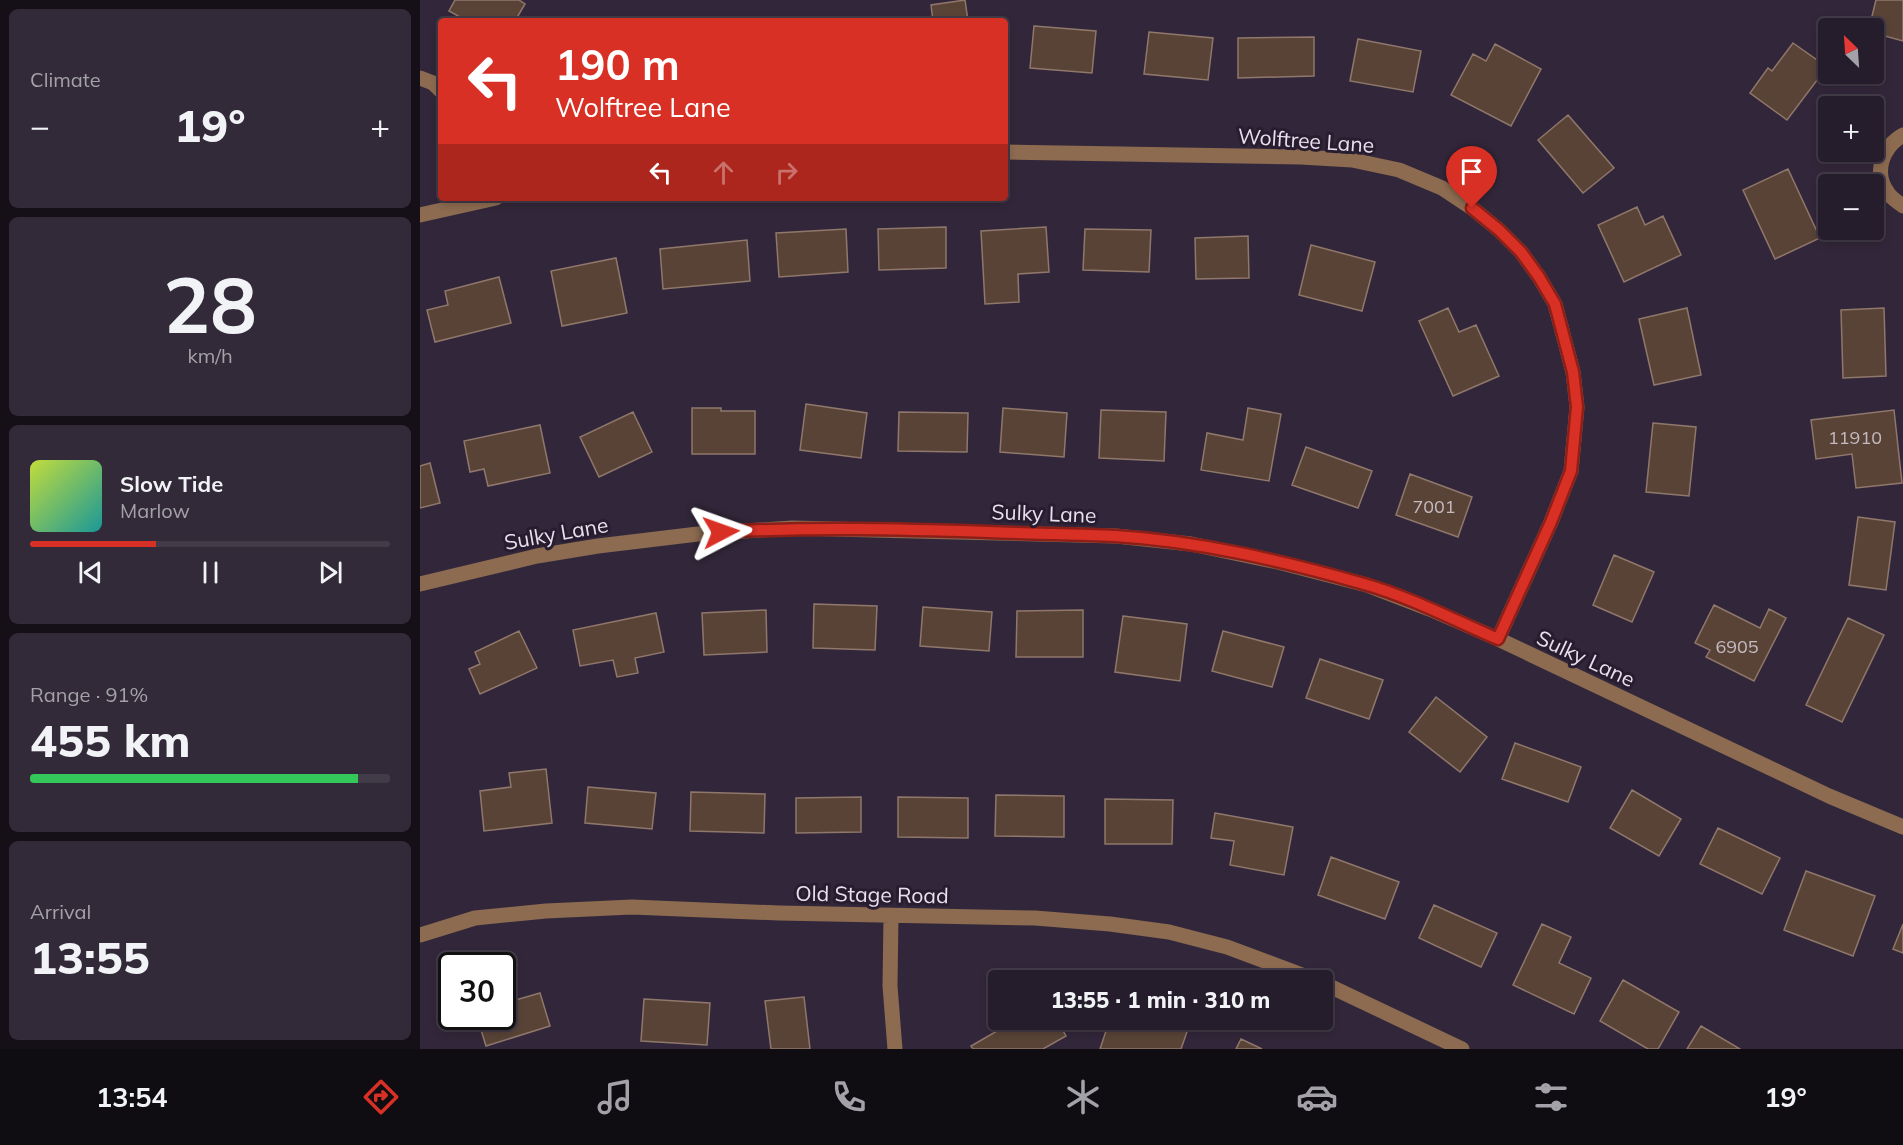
<!DOCTYPE html>
<meta charset="utf-8">
<style>
:root{--surface:#261d2c;--page:#322a38;--text:#f1f3f6;--muted:#a4a2a9;--line:#423b48;--accent:#d93025}
body{margin:0;font-family:Mulish,sans-serif;background:var(--page);color:var(--text);height:100vh;display:flex;flex-direction:column;font-size:22px;white-space:nowrap}
*{box-sizing:border-box;margin:0}
p{font-size:20px;color:var(--muted)}
.icon{flex:none;width:33px;height:33px;fill:none;stroke:currentColor;stroke-width:2;stroke-linecap:round;stroke-linejoin:round}
.map{position:relative;flex:1;overflow:hidden}
.details{display:flex;flex-direction:column;gap:9px;padding:9px;background:#151018;width:420px}
.details>*{flex:none}
.hud{position:absolute;left:18px;top:18px;width:570px;height:183px;border-radius:6px;box-shadow:0 3px 9px #0003,0 0 0 2px var(--line);background:#d93025;color:#fff;overflow:hidden}
.needle{width:39px;rotate:335deg}
.tools{position:absolute;left:1398px;top:18px;display:grid;gap:12px}
.tools a{display:grid;place-items:center;width:66px;height:66px;border-radius:6px;background:var(--surface);box-shadow:0 3px 9px #0003,0 0 0 2px var(--line);font-size:30px}
.speed{position:absolute;left:18px;top:952px;display:flex;gap:12px;font-size:30px;font-weight:700;text-align:center}
.speed>*{display:grid;place-content:center;width:78px;height:78px;border-radius:50%;background:var(--surface);box-shadow:0 3px 9px #0003,0 0 0 2px var(--line);line-height:1}
.speed .limit{border:3px solid #111;border-radius:9px;background:#fff;color:#111}
.pin{position:absolute;display:grid;place-items:center;width:51px;height:51px;color:#fff;margin:-62px -26px;border-radius:50% 50% 50% 0;rotate:-45deg;box-shadow:0 0 6px #0007}
.pin .icon{rotate:45deg}
.me{position:absolute;width:66px;margin:-33px;rotate:86deg;stroke-linejoin:round;filter:drop-shadow(0 0 4px #0008)}
.turn{display:flex;align-items:center;gap:21px;height:126px;padding:0 18px;font-size:27px}
.turn .icon{width:78px;height:78px;stroke-width:2.5}
.turn b{display:block;font-size:42px;line-height:51px}
.lanes{display:flex;align-items:center;height:57px;padding:0 18px;background:#0003;justify-content:center;gap:30px;direction:ltr}
.lanes .off{opacity:.35}
.big{font-size:45px;font-weight:800;line-height:1.1}
.details .widget{flex:1;display:flex;flex-direction:column;justify-content:center;gap:9px;min-width:0;padding:0 21px;border-radius:9px;background:var(--page)}
.details .dial{align-items:center;gap:0}
.dial b{font-size:78px;line-height:1}
.song{display:flex;align-items:center;gap:18px}
.cover{width:72px;height:72px;border-radius:9px;background:linear-gradient(135deg,hsl(70 70% 55%),hsl(180 70% 35%))}
.played{height:6px;border-radius:3px;background:linear-gradient(90deg,var(--accent) 35%,var(--line) 35%)}
.keys{display:flex;justify-content:space-around;direction:ltr}
.heat{display:flex;justify-content:space-between;align-items:center;font-size:33px;direction:ltr}
.charge{height:9px;border-radius:4px;background:linear-gradient(90deg,#34c759 91%,var(--line) 0)}
.trip{position:absolute;left:568px;top:970px;width:345px;height:60px;border-radius:6px;background:var(--surface);box-shadow:0 3px 9px #0003,0 0 0 2px var(--line);font-weight:800;line-height:60px;text-align:center}
.tab-bar{display:flex;height:96px;justify-content:space-around;align-items:center;background:#0f0c12;color:var(--muted)}
.tab-bar .icon{width:42px;height:42px}
.tab-bar .active{color:var(--accent)}
.tab-bar b{font-size:27px;color:var(--text)}
main{display:flex;flex:1;min-height:0}
.map>svg:first-child{display:block}
</style>
<main>
<section class="details">
<div class="widget"><p>Climate</p>
<div class="heat"><a>−</a><b class="big">19°</b><a>+</a></div>
</div>
<div class="widget dial"><b>28</b><p>km/h</p></div>
<div class="widget">
<div class="song"><i class="cover"></i><div><b>Slow Tide</b><p>Marlow</p></div></div>
<div class="played"></div>
<div class="keys"><svg class="icon" aria-label="previous" viewBox="0 0 24 24"><path d="M18 5L8 12l10 7zM5 5v14"/></svg><svg class="icon" aria-label="pause" viewBox="0 0 24 24"><path d="M8 5v14M16 5v14"/></svg><svg class="icon" aria-label="next" viewBox="0 0 24 24"><path d="M6 5l10 7-10 7zM19 5v14"/></svg></div>
</div>
<div class="widget"><p>Range · 91%</p><b class="big">455 km</b><div class="charge"></div></div>
<div class="widget"><p>Arrival</p><b class="big">13:55</b></div>
</section>
<div class="map">
<svg width="1483" height="1049" viewBox="0 0 1483 1049">
<rect width="100%" height="100%" fill="#32273a"/>
<path fill="#594337" stroke="#90776b" stroke-width="1.5" d="M 35,0 L 99,0 L 105,4 L 95,21 L 47,21 L 29,11 Z
M 545,0 L 548,21 L 513,21 L 511,5 Z
M 1456,0 L 1483,0 L 1483,41 L 1454,33 L 1454,28 L 1449,28 Z
M 582,17 L 583,21 L 553,21 Z
M 614,26 L 676,31 L 672,73 L 610,68 Z
M 729,32 L 793,38 L 788,80 L 724,74 Z
M 585,37 L 589,60 L 585,61 Z
M 894,37 L 894,76 L 818,78 L 818,38 Z
M 938,39 L 1001,51 L 993,92 L 930,81 Z
M 1373,43 L 1407,67 L 1367,120 L 1330,93 L 1348,68 L 1352,71 Z
M 1075,44 L 1121,69 L 1091,126 L 1031,95 L 1053,54 L 1066,61 Z
M 1148,115 L 1194,168 L 1163,193 L 1118,140 Z
M 1368,169 L 1400,238 L 1355,259 L 1323,190 Z
M 1217,207 L 1225,225 L 1243,216 L 1261,255 L 1204,282 L 1178,225 Z
M 526,227 L 526,268 L 459,270 L 458,229 Z
M 626,227 L 629,272 L 598,274 L 599,302 L 565,304 L 561,231 Z
M 426,229 L 428,272 L 359,277 L 356,233 Z
M 665,229 L 731,230 L 729,272 L 663,270 Z
M 828,236 L 829,278 L 776,279 L 775,238 Z
M 327,240 L 330,281 L 243,289 L 240,249 Z
M 891,245 L 955,262 L 942,311 L 879,295 Z
M 196,258 L 207,313 L 142,326 L 131,271 Z
M 79,277 L 91,323 L 15,342 L 7,310 L 28,305 L 25,291 Z
M 1028,308 L 1039,332 L 1056,325 L 1079,376 L 1033,396 L 999,321 Z
M 1267,308 L 1281,375 L 1234,385 L 1219,319 Z
M 1464,308 L 1466,376 L 1423,378 L 1421,310 Z
M 386,404 L 447,413 L 441,458 L 380,450 Z
M 272,408 L 301,408 L 301,411 L 335,411 L 335,454 L 272,454 Z
M 583,408 L 647,413 L 644,457 L 580,452 Z
M 828,408 L 861,414 L 849,481 L 781,470 L 787,433 L 823,440 Z
M 681,410 L 746,412 L 744,461 L 679,458 Z
M 1474,410 L 1482,483 L 1436,488 L 1432,454 L 1396,459 L 1391,420 Z
M 213,412 L 232,452 L 179,477 L 160,437 Z
M 479,412 L 548,413 L 547,452 L 478,451 Z
M 1233,423 L 1276,427 L 1269,496 L 1226,492 Z
M 120,425 L 130,473 L 68,486 L 64,469 L 50,472 L 44,441 Z
M 886,447 L 952,471 L 938,508 L 872,485 Z
M 10,463 L 20,503 L 0,508 L 0,466 Z
M 990,474 L 1052,497 L 1038,537 L 976,515 Z
M 1438,517 L 1475,522 L 1466,590 L 1429,585 Z
M 1194,555 L 1234,572 L 1212,622 L 1173,605 Z
M 394,604 L 457,606 L 455,650 L 393,648 Z
M 1294,605 L 1340,628 L 1349,609 L 1366,618 L 1334,681 L 1286,657 L 1290,650 L 1275,643 Z
M 503,607 L 572,612 L 569,651 L 500,646 Z
M 346,610 L 347,652 L 284,655 L 282,613 Z
M 663,610 L 663,657 L 596,657 L 597,611 Z
M 236,613 L 244,652 L 215,658 L 218,673 L 197,677 L 193,660 L 160,666 L 153,630 Z
M 703,616 L 767,624 L 760,681 L 695,672 Z
M 1428,618 L 1464,635 L 1422,722 L 1386,705 Z
M 99,631 L 117,668 L 60,694 L 49,669 L 60,664 L 55,652 Z
M 803,631 L 864,647 L 852,687 L 792,671 Z
M 900,659 L 963,680 L 949,719 L 886,698 Z
M 1016,697 L 1067,737 L 1040,772 L 989,732 Z
M 1095,743 L 1161,767 L 1148,802 L 1082,779 Z
M 126,769 L 132,823 L 64,831 L 60,791 L 91,787 L 89,773 Z
M 168,787 L 236,793 L 232,829 L 165,823 Z
M 1212,790 L 1261,819 L 1239,856 L 1190,828 Z
M 271,792 L 345,794 L 344,833 L 270,831 Z
M 576,795 L 644,796 L 644,837 L 575,836 Z
M 441,797 L 441,832 L 376,833 L 376,798 Z
M 478,797 L 548,798 L 548,838 L 478,837 Z
M 685,799 L 753,800 L 752,844 L 685,844 Z
M 795,813 L 873,827 L 864,875 L 810,865 L 814,841 L 791,838 Z
M 1298,828 L 1360,858 L 1342,894 L 1280,864 Z
M 911,857 L 979,882 L 965,919 L 898,895 Z
M 1386,871 L 1455,896 L 1433,956 L 1364,930 Z
M 1014,905 L 1077,933 L 1061,967 L 999,938 Z
M 1122,924 L 1151,937 L 1139,963 L 1171,978 L 1154,1014 L 1093,985 Z
M 1483,924 L 1483,953 L 1473,949 Z
M 1203,980 L 1259,1012 L 1238,1049 L 1228,1049 L 1180,1021 Z
M 120,993 L 130,1026 L 66,1046 L 57,1017 L 82,1017 L 82,1004 Z
M 384,997 L 390,1049 L 351,1049 L 345,1001 Z
M 224,999 L 290,1003 L 287,1045 L 221,1041 Z
M 596,1020 L 637,1020 L 646,1036 L 623,1049 L 553,1049 L 551,1046 Z
M 713,1020 L 741,1020 L 768,1029 L 761,1049 L 680,1049 L 689,1022 L 710,1030 Z
M 1281,1026 L 1320,1049 L 1267,1049 Z
M 821,1039 L 842,1049 L 816,1049 Z"/>
<g fill="none" stroke-linecap="round" stroke-linejoin="round">
<path stroke="#8c6b50" stroke-width="15" d="M 0,78 L 13,83 L 21,91
M 1483,135 C 1462,147 1453,173 1468,193 C 1471,198 1478,202 1483,206
M 585,152 L 881,157 L 932,160 L 979,170 L 1022,188 L 1052,208 L 1079,230 L 1101,252 L 1119,277 L 1135,304 L 1153,372 L 1157,407 L 1151,471 L 1131,522 L 1078,639
M 0,215 L 76,198
M 0,584 L 117,556 L 178,546 L 278,534 L 372,528 L 696,536 L 771,544 L 858,562 L 947,585 L 1012,610 L 1078,639 L 1409,796 L 1483,827
M 471,916 L 470,986 L 475,1049
M 0,935 L 55,918 L 126,911 L 212,907 L 359,913 L 615,918 L 690,924 L 749,932 L 807,947 L 898,981
M 903,983 L 1042,1049"/>
</g>
<g fill="none" stroke-linecap="round" stroke-linejoin="round">
<defs>
<path id="route" d="M 301,532 C 390,527 479,529 568,532 C 611,534 653,534 695,536 C 779,541 863,561 944,584 C 990,597 1034,620 1078,639 L 1131,522 L 1151,471 L 1157,407 L 1153,372 L 1135,304 L 1119,277 L 1101,252 L 1079,230 L 1052,208"/>
</defs>
<use href="#route" stroke="#8d1f18" stroke-width="15"/>
<use href="#route" stroke="#d93025" stroke-width="10"/>
</g>
<g text-anchor="middle" dominant-baseline="central" stroke-width="6" stroke-linejoin="round" paint-order="stroke">
<g font-size="18" fill="#c4bac0">
<text x="1435" y="437">11910</text>
<text x="1014" y="506">7001</text>
<text x="1317" y="646">6905</text>
</g>
<g font-size="21" fill="#e8e1ed" stroke="#281d30">
<text transform="translate(886 140) rotate(4)">Wolftree Lane</text>
<text transform="translate(624 513) rotate(2)">Sulky Lane</text>
<text transform="translate(136 533) rotate(-10)">Sulky Lane</text>
<text transform="translate(1166 658) rotate(25)">Sulky Lane</text>
<text transform="translate(452 894) rotate(1)">Old Stage Road</text>
</g>
</g>
</svg>
<div class="tools">
<a><svg class="needle" viewBox="-14 -14 28 28"><path d="M0-13l5 13h-10z" fill="#e53935"/><path d="M0 13l5-13h-10z" fill="#a4a2a9"/></svg></a>
<a>+</a>
<a>−</a>
</div>
<div class="speed"><div class="limit">30</div></div>
<div class="pin" style="left:1052px;top:208px;background:#d93025"><svg class="icon" aria-label="arrive" viewBox="0 0 24 24"><path d="M6 21V4h12l-3 4 3 4H6"/></svg></div>
<svg class="me" style="left:301px;top:532px" viewBox="-20 -20 40 40"><path d="M0-17L14 15 0 8-14 15z" fill="#d93025" stroke="#fff" stroke-width="4"/></svg>
<div class="trip">13:55 · 1 min · 310 m</div>
<div class="hud">
<div class="turn"><svg class="icon" aria-label="left" viewBox="0 0 24 24"><path d="M17 20v-9H6M10 6l-5 5 5 5"/></svg><div><b>190 m</b>Wolftree Lane</div></div>
<div class="lanes"><svg class="icon" aria-label="left" viewBox="0 0 24 24"><path d="M17 20v-9H6M10 6l-5 5 5 5"/></svg><svg class="icon off" aria-label="ahead" viewBox="0 0 24 24"><path d="M12 20V5M6 11l6-6 6 6"/></svg><svg class="icon off" aria-label="right" viewBox="0 0 24 24"><path d="M7 20v-9h11M14 6l5 5-5 5"/></svg></div>
</div>
</div>
</main>
<nav class="tab-bar">
<b>13:54</b>
<svg class="icon active" aria-label="directions" viewBox="0 0 24 24"><path d="M12 3l9 9-9 9-9-9zM9 14v-3h6M13 9l2 2-2 2"/></svg>
<svg class="icon" aria-label="music" viewBox="0 0 24 24"><path d="M9 18V5l10-2v13"/><circle cx="6" cy="18" r="3"/><circle cx="16" cy="16" r="3"/></svg>
<svg class="icon" aria-label="phone" viewBox="0 0 24 24"><path d="M5 4h4l2 5-3 2q2 4 5 5l2-3 5 2v4C11 20 4 13 5 4z"/></svg>
<svg class="icon" aria-label="climate" viewBox="0 0 24 24"><path d="M12 3v18M4 7l16 10M4 17L20 7"/></svg>
<svg class="icon" aria-label="car" viewBox="0 0 24 24"><path d="M5 17H2v-5l4-1 3-4h7l3 4 3 1v5h-3M9 17h6M6 11h13"/><circle cx="7" cy="17" r="2"/><circle cx="17" cy="17" r="2"/></svg>
<svg class="icon" aria-label="filters" viewBox="0 0 24 24"><path d="M4 7h16M4 17h16"/><circle cx="9" cy="7" r="2"/><circle cx="15" cy="17" r="2"/></svg>
<b>19°</b>
</nav>
